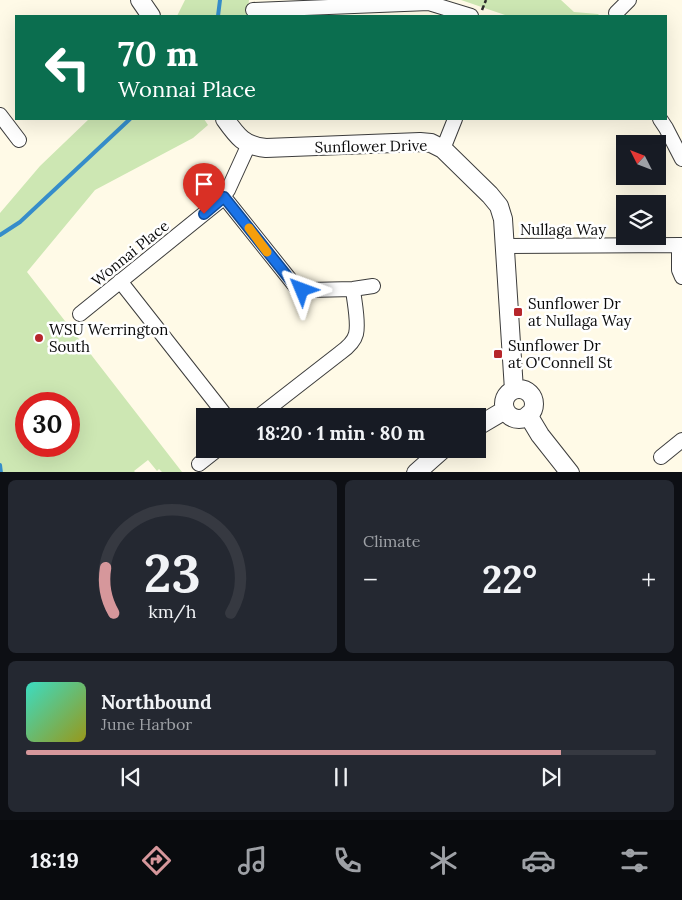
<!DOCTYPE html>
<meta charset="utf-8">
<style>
:root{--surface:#171b24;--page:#242831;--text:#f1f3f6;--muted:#9ea1a6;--line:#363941;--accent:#d6979b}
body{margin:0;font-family:Lora,serif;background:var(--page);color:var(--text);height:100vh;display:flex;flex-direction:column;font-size:19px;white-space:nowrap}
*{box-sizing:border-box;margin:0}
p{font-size:16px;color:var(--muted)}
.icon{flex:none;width:28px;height:28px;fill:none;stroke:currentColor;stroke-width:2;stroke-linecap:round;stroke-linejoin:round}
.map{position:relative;height:472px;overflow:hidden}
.side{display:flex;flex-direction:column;gap:8px;padding:8px;background:#0d0f14;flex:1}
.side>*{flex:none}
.top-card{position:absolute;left:15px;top:15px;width:652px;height:105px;border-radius:0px;box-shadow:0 5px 20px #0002;background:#0b6e4f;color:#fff;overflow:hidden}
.needle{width:32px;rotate:312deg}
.controls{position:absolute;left:616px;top:135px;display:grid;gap:10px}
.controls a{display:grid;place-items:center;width:50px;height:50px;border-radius:0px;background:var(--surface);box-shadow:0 5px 20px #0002;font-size:25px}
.speed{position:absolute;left:15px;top:392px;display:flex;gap:10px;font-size:25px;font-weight:700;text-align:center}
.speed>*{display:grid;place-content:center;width:65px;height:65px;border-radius:50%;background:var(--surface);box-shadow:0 5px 20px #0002;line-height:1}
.speed .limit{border:8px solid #d22;background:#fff;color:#111}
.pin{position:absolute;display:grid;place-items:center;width:42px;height:42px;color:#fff;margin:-51px -21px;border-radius:50% 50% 50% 0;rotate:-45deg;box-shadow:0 0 5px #0007}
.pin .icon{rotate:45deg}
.me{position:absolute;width:55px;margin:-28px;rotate:314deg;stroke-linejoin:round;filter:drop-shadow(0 0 4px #0008)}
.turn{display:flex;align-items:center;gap:18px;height:105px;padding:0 20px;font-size:22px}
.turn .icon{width:65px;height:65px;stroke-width:2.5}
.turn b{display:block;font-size:35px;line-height:42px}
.big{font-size:38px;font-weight:700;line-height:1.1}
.side .tile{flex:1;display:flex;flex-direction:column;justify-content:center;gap:8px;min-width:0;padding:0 18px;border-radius:8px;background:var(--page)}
.side .dial{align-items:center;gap:0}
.dial svg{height:130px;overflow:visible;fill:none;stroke:var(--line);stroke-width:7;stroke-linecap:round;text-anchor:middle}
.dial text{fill:var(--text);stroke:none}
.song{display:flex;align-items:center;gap:15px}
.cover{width:60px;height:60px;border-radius:8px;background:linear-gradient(135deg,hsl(170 70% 55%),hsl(60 70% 35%))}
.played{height:5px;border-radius:2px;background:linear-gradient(90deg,var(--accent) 85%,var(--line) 85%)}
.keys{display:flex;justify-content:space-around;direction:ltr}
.heat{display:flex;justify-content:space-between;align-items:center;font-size:28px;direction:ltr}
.side .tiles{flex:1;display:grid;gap:8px;grid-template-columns:1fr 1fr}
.tile:last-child{grid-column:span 2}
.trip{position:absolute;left:196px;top:408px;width:290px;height:50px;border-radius:0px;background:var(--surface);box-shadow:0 5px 20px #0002;font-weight:700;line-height:50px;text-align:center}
.dock{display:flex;height:80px;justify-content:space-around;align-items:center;background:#090b0e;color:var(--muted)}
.dock .icon{width:35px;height:35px}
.dock .active{color:var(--accent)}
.dock b{font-size:22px;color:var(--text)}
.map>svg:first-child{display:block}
</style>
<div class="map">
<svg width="682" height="473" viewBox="0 0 682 473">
<rect width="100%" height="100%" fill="#fffae7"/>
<path fill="#cde7b3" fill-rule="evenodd" d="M 185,0 L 249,0 L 247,16 L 177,16 Z
M 461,0 L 561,0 L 574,12 L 598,14 L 600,16 L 508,16 Z
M 89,119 L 204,119 L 208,125 L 193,138 L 95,190 L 27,272 L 182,472 L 162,472 L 159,469 L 157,471 L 148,460 L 134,471 L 135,472 L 0,472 L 0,213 L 40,166 ZM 26,404 L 69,404 L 69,446 L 26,446 Z"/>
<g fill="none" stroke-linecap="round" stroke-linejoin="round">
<path stroke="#368dca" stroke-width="4" d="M 218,16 L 220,0
M 0,235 L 20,222 L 130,119
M 0,465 L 1,473"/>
<defs>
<path id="minor" d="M 253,10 L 429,3 L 471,16
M 616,13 L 629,0
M 0,115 L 19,140
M 660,119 L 666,128 L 682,159
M 443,149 L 455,119
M 224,197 L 296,287 L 302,290 L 309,290 L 353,289 L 373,286
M 679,245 L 679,270 L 682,277
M 505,246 L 682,245
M 120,281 L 226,416
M 80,314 L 221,200 L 228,190 L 249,144
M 259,416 L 340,353 C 347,348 354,342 356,334 C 359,322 354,301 353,289
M 661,457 L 682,440
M 199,464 L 218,449"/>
<path id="tertiary" d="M 140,0 L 151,16
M 225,119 C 237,136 244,146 266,148 L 420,142 L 431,143 L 443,149 L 490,195 L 499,206 L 503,219 L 514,390
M504 404a15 15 0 1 1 30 0a15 15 0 1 1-30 0Z
M 528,415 L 540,435 L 570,473
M 478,426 L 505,410
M 416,473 L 443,449"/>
</defs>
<use href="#minor" stroke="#3d3d3d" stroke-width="16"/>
<use href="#tertiary" stroke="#3d3d3d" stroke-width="20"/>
<path stroke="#2c2c2c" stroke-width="2.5" stroke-dasharray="5 2.5" stroke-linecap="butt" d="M 482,10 L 486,0"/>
<use href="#minor" stroke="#fff" stroke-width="14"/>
<use href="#tertiary" stroke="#fff" stroke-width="18"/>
</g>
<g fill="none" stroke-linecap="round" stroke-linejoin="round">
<defs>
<path id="route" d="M 204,214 L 224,197 L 291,281 L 296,287 L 302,290"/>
</defs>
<use href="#route" stroke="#114b97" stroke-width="12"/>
<use href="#route" stroke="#1a73e8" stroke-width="9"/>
<path stroke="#f59e0b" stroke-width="9" d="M 249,228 L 267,252"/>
</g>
<g fill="#b6262b" stroke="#fff" stroke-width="2">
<rect x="513" y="307" width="10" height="10" rx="2.5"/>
<circle cx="39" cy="338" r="5"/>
<rect x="493" y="349" width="10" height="10" rx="2.5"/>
</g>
<g text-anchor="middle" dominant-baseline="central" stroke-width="5" stroke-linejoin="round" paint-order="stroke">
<g font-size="15" fill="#0a0a0a" stroke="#fff">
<text transform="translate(371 146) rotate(-1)">Sunflower Drive</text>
<text x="563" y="229">Nullaga Way</text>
<text transform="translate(130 253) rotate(-39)">Wonnai Place</text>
</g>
<g font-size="15" fill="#0a0a0a" stroke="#fff" text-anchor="start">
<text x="528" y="303">Sunflower Dr<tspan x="528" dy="17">at Nullaga Way</tspan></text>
<text x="49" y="329">WSU Werrington<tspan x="49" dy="17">South</tspan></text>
<text x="508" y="345">Sunflower Dr<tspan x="508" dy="17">at O'Connell St</tspan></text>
</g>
</g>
</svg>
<div class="controls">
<a><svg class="needle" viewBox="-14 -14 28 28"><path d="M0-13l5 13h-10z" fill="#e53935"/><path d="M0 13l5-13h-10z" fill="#9ea1a6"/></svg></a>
<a><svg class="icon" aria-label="layers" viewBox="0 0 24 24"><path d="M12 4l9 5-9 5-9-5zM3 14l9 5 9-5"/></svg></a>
</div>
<div class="speed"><div class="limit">30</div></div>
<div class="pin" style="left:204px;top:214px;background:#d93025"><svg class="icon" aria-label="arrive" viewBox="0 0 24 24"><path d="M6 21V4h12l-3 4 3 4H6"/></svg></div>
<svg class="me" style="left:302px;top:290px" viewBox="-20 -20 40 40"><path d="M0-17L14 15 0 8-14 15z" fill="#1a73e8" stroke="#fff" stroke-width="4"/></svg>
<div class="trip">18:20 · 1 min · 80 m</div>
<div class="top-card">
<div class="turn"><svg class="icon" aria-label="left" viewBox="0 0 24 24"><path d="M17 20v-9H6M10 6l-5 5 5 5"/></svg><div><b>70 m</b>Wonnai Place</div></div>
</div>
</div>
<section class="side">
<div class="tiles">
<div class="tile dial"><svg viewBox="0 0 100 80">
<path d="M14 69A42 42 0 1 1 86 69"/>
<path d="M14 69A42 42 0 0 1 9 41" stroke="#d6979b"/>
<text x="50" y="56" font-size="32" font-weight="700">23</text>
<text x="50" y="72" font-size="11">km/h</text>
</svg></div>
<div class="tile"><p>Climate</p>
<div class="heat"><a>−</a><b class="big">22°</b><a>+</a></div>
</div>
<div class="tile">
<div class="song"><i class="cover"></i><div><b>Northbound</b><p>June Harbor</p></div></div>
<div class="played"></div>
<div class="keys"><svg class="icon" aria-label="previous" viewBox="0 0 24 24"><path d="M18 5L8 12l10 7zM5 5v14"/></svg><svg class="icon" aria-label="pause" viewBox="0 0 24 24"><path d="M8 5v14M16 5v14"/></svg><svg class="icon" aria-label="next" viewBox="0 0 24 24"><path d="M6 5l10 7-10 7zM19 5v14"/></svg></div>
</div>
</div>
</section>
<nav class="dock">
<b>18:19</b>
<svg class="icon active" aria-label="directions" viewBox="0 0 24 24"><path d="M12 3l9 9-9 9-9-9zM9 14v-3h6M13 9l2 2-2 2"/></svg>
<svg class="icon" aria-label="music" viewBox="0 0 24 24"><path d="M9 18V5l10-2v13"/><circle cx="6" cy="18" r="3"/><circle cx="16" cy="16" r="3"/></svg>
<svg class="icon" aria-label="phone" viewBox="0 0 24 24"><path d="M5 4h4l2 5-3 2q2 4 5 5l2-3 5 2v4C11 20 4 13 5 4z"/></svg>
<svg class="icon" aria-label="climate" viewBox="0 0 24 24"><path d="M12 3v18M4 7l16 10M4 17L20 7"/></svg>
<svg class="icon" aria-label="car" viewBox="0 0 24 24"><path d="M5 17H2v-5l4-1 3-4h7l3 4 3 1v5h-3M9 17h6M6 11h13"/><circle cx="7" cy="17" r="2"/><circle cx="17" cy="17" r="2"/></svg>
<svg class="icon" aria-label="filters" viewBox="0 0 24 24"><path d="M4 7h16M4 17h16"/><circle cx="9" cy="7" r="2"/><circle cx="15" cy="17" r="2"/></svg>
</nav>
